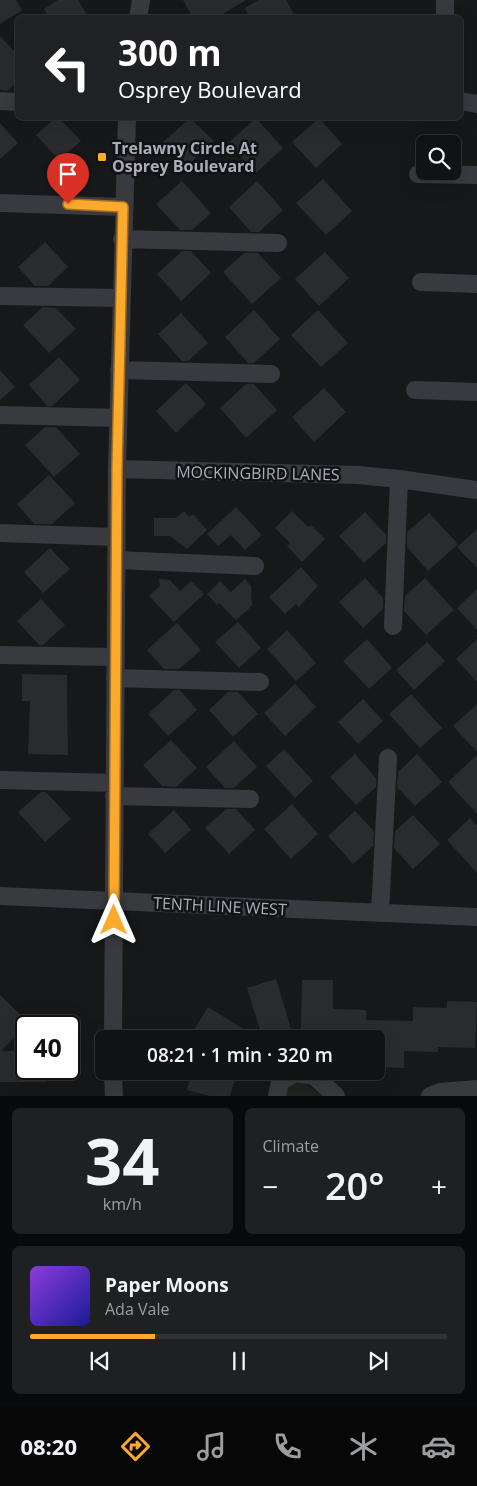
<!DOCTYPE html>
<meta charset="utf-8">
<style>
:root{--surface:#111214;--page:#1e2022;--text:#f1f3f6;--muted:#9c9ea0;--line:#303234;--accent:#fcaa2d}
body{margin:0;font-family:"Open Sans",sans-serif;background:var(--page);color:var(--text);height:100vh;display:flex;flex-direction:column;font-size:19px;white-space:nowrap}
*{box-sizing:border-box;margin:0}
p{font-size:16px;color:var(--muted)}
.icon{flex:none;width:28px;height:28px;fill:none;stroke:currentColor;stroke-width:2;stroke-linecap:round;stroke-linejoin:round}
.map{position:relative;height:1096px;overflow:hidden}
.details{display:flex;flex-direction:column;gap:12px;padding:12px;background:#090a0b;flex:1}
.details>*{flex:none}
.banner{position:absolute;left:15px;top:15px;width:448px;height:105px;border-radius:8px;box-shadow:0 5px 20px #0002,0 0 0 1px var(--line);background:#202124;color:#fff;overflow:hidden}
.buttons{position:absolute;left:416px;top:135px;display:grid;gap:10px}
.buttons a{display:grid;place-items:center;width:45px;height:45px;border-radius:8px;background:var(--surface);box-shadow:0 5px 20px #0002,0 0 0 1px var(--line);font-size:25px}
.speed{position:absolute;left:15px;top:1015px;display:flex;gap:10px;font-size:25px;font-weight:700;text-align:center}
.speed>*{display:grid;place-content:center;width:65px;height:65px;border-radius:50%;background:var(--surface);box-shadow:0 5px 20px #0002,0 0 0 1px var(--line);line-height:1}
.speed .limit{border:2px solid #111;border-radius:8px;background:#fff;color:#111}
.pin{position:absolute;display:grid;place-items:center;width:42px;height:42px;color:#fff;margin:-51px -21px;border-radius:50% 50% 50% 0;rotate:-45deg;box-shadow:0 0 5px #0007}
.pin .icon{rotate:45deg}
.me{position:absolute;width:55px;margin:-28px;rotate:0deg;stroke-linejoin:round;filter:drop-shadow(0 0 4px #0008)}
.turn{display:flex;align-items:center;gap:18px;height:105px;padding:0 20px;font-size:22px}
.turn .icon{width:65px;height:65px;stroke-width:2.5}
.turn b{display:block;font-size:35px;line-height:42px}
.big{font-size:38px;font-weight:600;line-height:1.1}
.details .tile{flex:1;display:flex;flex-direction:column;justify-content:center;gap:8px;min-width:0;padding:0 18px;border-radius:8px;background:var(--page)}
.details .dial{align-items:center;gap:0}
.dial b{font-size:65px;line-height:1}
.song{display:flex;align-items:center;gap:15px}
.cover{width:60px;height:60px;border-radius:8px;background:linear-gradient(135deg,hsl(270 70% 55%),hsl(240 70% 35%))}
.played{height:5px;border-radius:2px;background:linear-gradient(90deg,var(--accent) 30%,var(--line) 30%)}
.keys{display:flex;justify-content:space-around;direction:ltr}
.heat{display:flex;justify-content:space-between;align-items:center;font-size:28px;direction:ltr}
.details .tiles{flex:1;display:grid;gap:12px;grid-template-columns:1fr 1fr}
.tile:last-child{grid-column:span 2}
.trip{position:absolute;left:95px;top:1030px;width:290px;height:50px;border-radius:8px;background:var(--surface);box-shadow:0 5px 20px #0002,0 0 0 1px var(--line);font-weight:600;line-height:50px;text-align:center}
.menu{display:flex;height:80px;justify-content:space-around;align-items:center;background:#070708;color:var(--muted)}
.menu .icon{width:35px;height:35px}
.menu .selected{color:var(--accent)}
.menu b{font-size:22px;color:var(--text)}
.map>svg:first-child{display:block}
</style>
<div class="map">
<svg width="477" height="1096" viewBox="0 0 477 1096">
<rect width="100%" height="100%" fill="#17181a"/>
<path fill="#1d251e" d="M 302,1082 L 322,1096 L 286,1096 L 285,1093 L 292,1084 Z"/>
<path fill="#2a2b2e" d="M 0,0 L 16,0 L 22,10 L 0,24 Z
M 58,0 L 78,0 L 89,18 L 49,18 L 44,9 Z
M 183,0 L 246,0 L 216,18 L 193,18 Z
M 259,0 L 286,0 L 296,18 L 250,18 L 245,8 Z
M 0,36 L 18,55 L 18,81 L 7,91 L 0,90 Z
M 55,118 L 59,118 L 81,141 L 59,160 L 36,135 Z
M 190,118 L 214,141 L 186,167 L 163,142 Z
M 256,118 L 283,148 L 256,173 L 228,143 Z
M 319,118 L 342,144 L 316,168 L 292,142 Z
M 0,123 L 18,143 L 0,159 Z
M 323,179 L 352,211 L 326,235 L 296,203 Z
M 182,181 L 211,213 L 192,230 L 180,230 L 156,204 Z
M 257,181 L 283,210 L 259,232 L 251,232 L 229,207 Z
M 45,242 L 68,267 L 48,286 L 35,286 L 18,267 Z
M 182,251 L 191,251 L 211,273 L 181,301 L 157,274 Z
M 325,252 L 349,278 L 319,306 L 295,279 Z
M 244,253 L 258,253 L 281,278 L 252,304 L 223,272 Z
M 43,307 L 56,308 L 76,329 L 49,353 L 23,325 Z
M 254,310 L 280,339 L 254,363 L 248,363 L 225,337 Z
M 318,310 L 348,343 L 321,367 L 291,335 Z
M 181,313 L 208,343 L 188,361 L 182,361 L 158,334 Z
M 59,357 L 80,380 L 52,406 L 47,406 L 29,385 Z
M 0,370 L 15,387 L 0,400 Z
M 186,383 L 206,404 L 176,433 L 156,411 Z
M 246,384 L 254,384 L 277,410 L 246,438 L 220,408 Z
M 324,388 L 346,412 L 314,442 L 292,417 Z
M 45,427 L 56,427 L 80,454 L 54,477 L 25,445 Z
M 49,475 L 75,503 L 52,524 L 34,524 L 17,504 Z
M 236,507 L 262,535 L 245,550 L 231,535 L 218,546 L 207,534 Z
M 184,511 L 188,516 L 194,515 L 207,530 L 187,549 L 170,536 L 154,536 L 154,518 L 176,518 Z
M 292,511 L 308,527 L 311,525 L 325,539 L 302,562 L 287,546 L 290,543 L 275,528 Z
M 365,512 L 386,535 L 386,543 L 364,563 L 339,536 Z
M 429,513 L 458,544 L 428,571 L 407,547 L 407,532 Z
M 477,529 L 477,568 L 457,547 Z
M 50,548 L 70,569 L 43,593 L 24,572 Z
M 301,567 L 318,586 L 299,607 L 296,604 L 285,614 L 269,597 Z
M 365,578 L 383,598 L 383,609 L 363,628 L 339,602 Z
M 425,578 L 454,610 L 426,635 L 404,611 L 405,596 Z
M 159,579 L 170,580 L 180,591 L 191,581 L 204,594 L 174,622 L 149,596 L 160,586 Z
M 245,579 L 251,586 L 252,606 L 236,620 L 219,603 L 217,605 L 207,594 L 220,581 L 231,592 Z
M 477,589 L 477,630 L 457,608 Z
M 41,599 L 65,625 L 43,645 L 39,645 L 17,621 Z
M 238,622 L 261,648 L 239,668 L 215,642 Z
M 177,623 L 201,650 L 179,669 L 164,669 L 147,650 Z
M 287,630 L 316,663 L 296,681 L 267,649 Z
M 367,639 L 392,668 L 369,689 L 343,661 Z
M 477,639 L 477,682 L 456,659 Z
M 427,642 L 445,661 L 414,690 L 396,670 Z
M 22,674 L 67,675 L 68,755 L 28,754 L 30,701 L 22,701 Z
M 295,684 L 316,707 L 285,736 L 264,713 Z
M 174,690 L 180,690 L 197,710 L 168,736 L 148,714 Z
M 228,692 L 238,692 L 258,714 L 233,737 L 209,710 Z
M 411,694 L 442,728 L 420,748 L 389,714 Z
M 363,699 L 383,721 L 358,744 L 338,722 Z
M 477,704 L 477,752 L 453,726 Z
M 171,740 L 197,768 L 176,787 L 162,786 L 143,765 Z
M 234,741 L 257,767 L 234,788 L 225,788 L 206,767 Z
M 284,749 L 313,781 L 295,798 L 266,766 Z
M 355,754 L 376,778 L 376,787 L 356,805 L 330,777 Z
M 417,754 L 442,782 L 415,806 L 397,787 L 398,772 Z
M 477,755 L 477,814 L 448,782 Z
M 41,792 L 46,792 L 71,819 L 45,842 L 18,812 Z
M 292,804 L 318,834 L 291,859 L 264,829 Z
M 226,809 L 236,809 L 255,830 L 229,854 L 205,828 Z
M 174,810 L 191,830 L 165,853 L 148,834 Z
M 355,811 L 374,831 L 373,846 L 353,864 L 328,836 Z
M 413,815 L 440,844 L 413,869 L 394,848 L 395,831 Z
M 470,818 L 477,826 L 477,873 L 447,840 Z
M 276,979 L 292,1032 L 263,1039 L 247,988 Z
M 302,980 L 333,980 L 333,1009 L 366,1010 L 366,1020 L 413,1021 L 413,1007 L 447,1008 L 447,1001 L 477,1002 L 475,1048 L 438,1047 L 438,1052 L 404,1051 L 404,1068 L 376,1067 L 376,1039 L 337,1039 L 337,1031 L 301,1030 Z
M 0,995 L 29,1023 L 1,1051 L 26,1051 L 26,1069 L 46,1069 L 46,1082 L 0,1082 Z
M 208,1007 L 259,1039 L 201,1039 L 192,1033 Z
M 191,1071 L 237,1071 L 230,1096 L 210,1096 L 187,1090 Z"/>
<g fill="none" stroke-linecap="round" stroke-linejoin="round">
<path stroke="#383a3f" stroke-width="18" d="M 138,18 L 141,0
M 445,18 L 445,0
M 0,101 L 18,102
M 460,101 L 477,104
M 418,174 L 477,175
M 0,203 L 123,207
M 122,239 L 278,243
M 421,282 L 477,284
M 0,296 L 120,298
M 119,370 L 271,374
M 415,390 L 477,392
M 0,415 L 118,418
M 117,469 L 358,475 L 399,479 L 477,490
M 0,533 L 116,537
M 116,560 L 255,566
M 393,626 L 399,479
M 0,655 L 115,657
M 115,678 L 260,682
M 0,780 L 115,783
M 114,796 L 250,799
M 0,896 L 477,917
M 380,913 L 388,758
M 113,1039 L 117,469 L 127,118
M 113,1071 L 114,1096
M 277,1096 L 280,1082 L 295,1073 L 314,1076 L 336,1096
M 430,1096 L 440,1092 L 477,1089"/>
</g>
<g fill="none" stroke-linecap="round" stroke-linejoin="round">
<defs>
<path id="route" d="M 68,204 L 123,207 L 117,469 L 114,920"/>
</defs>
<use href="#route" stroke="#a46e1d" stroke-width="12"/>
<use href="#route" stroke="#fcaa2d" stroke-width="9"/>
</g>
<rect fill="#fcaa2d" stroke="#121215" stroke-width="2" x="97" y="152" width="10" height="10" rx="2.5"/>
<g text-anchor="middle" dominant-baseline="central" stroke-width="5" stroke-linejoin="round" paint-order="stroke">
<g font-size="16" font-weight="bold" fill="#a9afba" stroke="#121215" text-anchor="start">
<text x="112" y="148">Trelawny Circle At<tspan x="112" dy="18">Osprey Boulevard</tspan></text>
</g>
<g font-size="16" fill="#a9afba" stroke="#121215">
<text transform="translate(258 473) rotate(1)">MOCKINGBIRD LANES</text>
<text transform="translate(220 906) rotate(3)">TENTH LINE WEST</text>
</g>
</g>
</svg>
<div class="buttons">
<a><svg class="icon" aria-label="search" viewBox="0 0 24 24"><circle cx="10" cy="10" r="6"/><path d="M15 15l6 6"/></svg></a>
</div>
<div class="speed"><div class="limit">40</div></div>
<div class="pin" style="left:68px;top:204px;background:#d93025"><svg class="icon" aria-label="arrive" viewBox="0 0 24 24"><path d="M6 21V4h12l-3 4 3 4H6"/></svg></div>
<svg class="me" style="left:114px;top:920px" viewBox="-20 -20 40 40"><path d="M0-17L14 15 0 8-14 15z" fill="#fcaa2d" stroke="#fff" stroke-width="4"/></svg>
<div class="trip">08:21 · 1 min · 320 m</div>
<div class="banner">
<div class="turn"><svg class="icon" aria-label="left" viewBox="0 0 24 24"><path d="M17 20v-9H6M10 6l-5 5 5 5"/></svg><div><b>300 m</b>Osprey Boulevard</div></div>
</div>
</div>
<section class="details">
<div class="tiles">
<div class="tile dial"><b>34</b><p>km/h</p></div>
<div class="tile"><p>Climate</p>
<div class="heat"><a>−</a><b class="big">20°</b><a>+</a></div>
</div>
<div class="tile">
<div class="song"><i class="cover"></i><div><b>Paper Moons</b><p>Ada Vale</p></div></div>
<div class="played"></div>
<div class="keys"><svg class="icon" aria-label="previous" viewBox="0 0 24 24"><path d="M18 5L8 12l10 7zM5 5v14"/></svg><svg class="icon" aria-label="pause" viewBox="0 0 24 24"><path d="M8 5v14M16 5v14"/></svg><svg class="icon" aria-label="next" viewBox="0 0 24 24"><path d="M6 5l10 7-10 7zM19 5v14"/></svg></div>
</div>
</div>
</section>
<nav class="menu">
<b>08:20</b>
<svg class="icon selected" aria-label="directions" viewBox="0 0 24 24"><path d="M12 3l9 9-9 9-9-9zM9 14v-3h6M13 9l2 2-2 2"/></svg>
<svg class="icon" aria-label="music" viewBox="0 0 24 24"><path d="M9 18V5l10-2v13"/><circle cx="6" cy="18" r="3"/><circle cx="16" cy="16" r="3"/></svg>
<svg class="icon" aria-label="phone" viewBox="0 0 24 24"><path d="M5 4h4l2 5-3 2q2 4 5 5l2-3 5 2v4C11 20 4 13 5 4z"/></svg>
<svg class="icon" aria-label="climate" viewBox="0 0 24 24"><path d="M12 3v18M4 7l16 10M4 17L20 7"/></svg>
<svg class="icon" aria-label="car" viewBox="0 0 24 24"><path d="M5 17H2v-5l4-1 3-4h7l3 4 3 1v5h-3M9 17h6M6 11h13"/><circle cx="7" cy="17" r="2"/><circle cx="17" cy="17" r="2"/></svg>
</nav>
